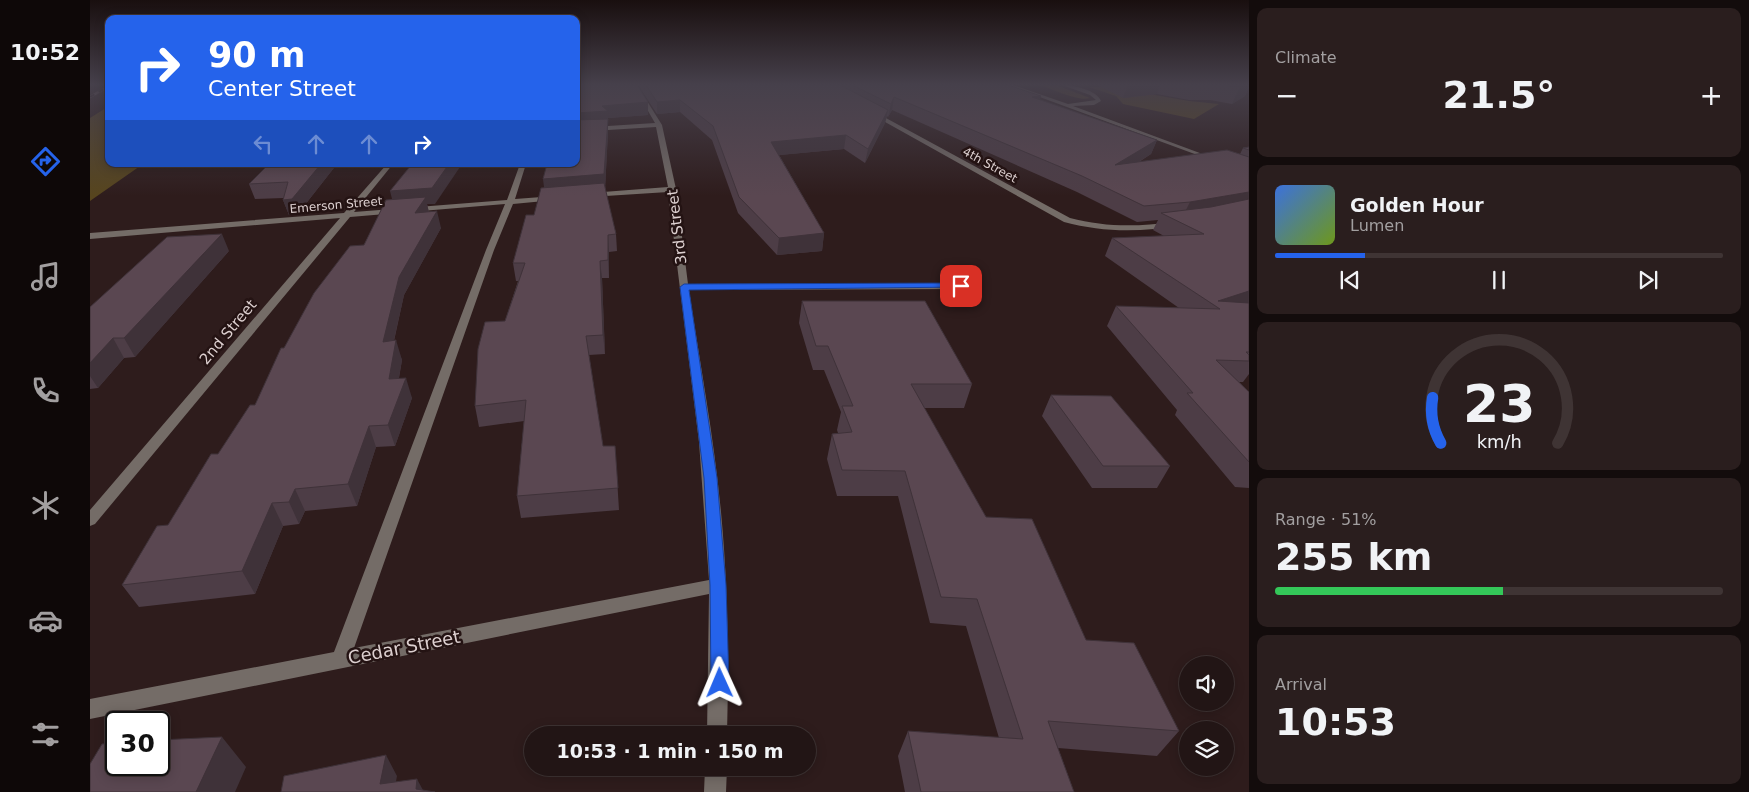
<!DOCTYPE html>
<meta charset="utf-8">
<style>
:root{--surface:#221515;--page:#2a1e1e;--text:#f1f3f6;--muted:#a29fa0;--line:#3f3434;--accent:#2563eb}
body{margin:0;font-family:"DejaVu Sans",sans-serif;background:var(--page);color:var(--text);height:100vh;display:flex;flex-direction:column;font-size:19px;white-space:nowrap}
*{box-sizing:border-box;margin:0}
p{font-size:16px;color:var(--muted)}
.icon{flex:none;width:28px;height:28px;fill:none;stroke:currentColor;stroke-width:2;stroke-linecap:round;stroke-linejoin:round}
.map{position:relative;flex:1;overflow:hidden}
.side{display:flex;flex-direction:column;gap:8px;padding:8px;background:#130c0c;width:500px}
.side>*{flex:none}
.banner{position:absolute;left:15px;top:15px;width:475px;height:152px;border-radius:10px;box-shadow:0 2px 12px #0003,0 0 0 1px var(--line);background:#2563eb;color:#fff;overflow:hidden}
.buttons{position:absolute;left:1089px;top:656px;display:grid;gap:10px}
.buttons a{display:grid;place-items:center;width:55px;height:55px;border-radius:50%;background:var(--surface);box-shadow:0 2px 12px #0003,0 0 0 1px var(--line);font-size:25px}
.speed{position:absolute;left:15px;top:711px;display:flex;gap:10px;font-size:25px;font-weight:700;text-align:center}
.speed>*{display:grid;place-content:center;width:65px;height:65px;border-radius:50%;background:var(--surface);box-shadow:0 2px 12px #0003,0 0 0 1px var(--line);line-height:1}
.speed .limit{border:2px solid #111;border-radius:8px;background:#fff;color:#111}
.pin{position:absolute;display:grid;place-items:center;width:42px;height:42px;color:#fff;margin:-21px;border-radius:10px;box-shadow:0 2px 8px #0006}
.me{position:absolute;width:55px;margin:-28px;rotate:359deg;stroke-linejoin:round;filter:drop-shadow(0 0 4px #0008)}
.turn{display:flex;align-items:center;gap:18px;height:105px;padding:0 20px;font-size:22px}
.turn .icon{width:65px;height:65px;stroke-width:2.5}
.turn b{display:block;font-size:35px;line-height:42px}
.lanes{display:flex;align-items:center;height:48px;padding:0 20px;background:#0003;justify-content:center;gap:25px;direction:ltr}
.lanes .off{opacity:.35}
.big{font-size:38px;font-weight:700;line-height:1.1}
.side .card{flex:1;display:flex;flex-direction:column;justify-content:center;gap:8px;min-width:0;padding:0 18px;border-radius:10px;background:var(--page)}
.side .dial{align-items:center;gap:0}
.dial svg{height:130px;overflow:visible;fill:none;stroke:var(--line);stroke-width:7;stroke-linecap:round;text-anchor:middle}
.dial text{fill:var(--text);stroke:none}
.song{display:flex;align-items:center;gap:15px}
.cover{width:60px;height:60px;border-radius:8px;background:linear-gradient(135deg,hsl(220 70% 55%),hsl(80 70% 35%))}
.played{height:5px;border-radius:2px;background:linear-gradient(90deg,var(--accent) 20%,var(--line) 20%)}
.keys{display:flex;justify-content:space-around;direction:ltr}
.heat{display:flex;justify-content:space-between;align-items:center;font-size:28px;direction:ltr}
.charge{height:8px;border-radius:4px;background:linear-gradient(90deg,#34c759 51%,var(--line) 0)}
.trip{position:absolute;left:434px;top:726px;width:292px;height:50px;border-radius:25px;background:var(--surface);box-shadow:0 2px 12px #0003,0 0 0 1px var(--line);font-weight:700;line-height:50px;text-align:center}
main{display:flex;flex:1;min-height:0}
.menu{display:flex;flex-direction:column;width:90px;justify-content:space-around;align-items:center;background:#0e0808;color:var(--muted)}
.menu .icon{width:35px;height:35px}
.menu .active{color:var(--accent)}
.menu b{font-size:22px;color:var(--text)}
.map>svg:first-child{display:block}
</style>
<main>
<nav class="menu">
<b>10:52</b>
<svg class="icon active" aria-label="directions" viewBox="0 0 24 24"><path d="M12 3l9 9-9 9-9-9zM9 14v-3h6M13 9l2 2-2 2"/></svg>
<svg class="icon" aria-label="music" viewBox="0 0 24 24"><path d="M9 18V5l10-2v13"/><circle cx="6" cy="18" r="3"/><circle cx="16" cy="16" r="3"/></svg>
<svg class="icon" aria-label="phone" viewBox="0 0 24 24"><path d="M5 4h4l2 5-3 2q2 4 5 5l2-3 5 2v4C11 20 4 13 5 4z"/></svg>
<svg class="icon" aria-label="climate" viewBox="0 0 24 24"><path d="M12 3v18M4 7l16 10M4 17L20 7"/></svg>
<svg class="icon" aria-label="car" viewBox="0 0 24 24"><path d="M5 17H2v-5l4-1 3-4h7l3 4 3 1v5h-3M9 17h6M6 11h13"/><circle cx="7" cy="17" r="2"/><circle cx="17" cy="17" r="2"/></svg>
<svg class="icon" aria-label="filters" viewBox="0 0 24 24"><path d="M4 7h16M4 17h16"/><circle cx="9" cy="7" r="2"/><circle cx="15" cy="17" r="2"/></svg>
</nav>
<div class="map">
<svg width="1159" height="792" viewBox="0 0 1159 792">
<rect width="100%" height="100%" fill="#2e1c1c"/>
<path fill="#57451e" d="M 950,85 L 966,85 L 1000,98 C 989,102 962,89 950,85 Z
M 999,87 L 1019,87 L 1099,101 L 1129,104 L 1104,119 L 1033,104 L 1026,96 Z
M 19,106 L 19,164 L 53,164 L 0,201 L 0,118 Z"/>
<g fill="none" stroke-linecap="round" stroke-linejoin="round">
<path fill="#746c67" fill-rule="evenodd" d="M 543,85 L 547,85 L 572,125 L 586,189 L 598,284 L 871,283 L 876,286 L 871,289 L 599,290 C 610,364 624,437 631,512 C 638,586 639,660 637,735 L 617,735 L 619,594 L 0,719 L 0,699 L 244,652 L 396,250 L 415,204 L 260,217 L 5,524 L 0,526 L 0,510 L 250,218 L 0,239 L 0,233 L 254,213 L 297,164 L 303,164 L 264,212 L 417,200 L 430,164 L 436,164 L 425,199 L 465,196 L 469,198 L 465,200 L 423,204 L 404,250 L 264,648 L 619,580 L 609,442 L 578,192 L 500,197 L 496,195 L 500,193 L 578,187 L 566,127 L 486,132 L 486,128 L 565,123 Z
M 917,85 L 923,85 L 978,104 L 1006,100 L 1000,95 L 972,85 C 983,85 1007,90 1011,101 L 1004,105 L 983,106 L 1126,159 L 1121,160 Z
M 779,111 L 783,111 L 980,218 C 1014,227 1047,227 1082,222 L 1086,224 C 1081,228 1071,228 1064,229 C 1033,232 1004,230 974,222 L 779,113 Z
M 615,768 L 637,768 L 636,792 L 614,792 Z"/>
<defs>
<path id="rail" d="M 0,97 L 19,86"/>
</defs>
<use href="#rail" stroke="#817171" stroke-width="2.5"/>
<use href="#rail" stroke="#241313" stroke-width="2" stroke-dasharray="5" stroke-linecap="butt"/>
</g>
<path fill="#4d3d46" d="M 486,85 L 558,102 L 558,115 L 518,118 L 518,132 L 515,189 L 526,234 L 527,251 L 519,252 L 519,278 L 512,278 L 515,354 L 499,355 L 513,446 L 525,446 L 529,510 L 431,518 L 427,496 L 434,421 L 389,427 L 385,406 L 415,321 L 428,281 L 426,281 L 423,263 L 444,215 L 454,188 Z
M 548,85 L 918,85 L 950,100 L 1067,140 L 1061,154 L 1049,162 L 1150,154 L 1153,148 L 1159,147 L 1159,374 L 1153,382 L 1149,382 L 1159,392 L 1159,488 L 1145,487 L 1085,415 L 1087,410 L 1017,326 L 1026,306 L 1089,308 L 1015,256 L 1022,238 L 1074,236 L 1063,230 L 1068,220 L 1047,222 L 987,192 L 802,110 L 798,117 L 797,116 L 795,123 L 775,163 L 754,149 L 689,155 L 734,233 L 732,251 L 687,255 L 648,213 L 622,140 L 590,112 L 567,114 Z
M 1007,85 L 1159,85 L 1159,89 L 1158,89 L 1155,96 L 1142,104 L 1120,100 L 1099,100 L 1067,94 L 1033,98 Z
M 179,164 L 252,164 L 247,164 L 207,215 L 199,215 L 193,200 L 194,198 L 165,199 L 159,184 Z
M 296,200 L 345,204 L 337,204 L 339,212 L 351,228 L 314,295 L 304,341 L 312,360 L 309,378 L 322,398 L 305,446 L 286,447 L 267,506 L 215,511 L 209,524 L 193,526 L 165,594 L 49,607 L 32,585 L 78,525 L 128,454 L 165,405 L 194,348 L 274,245 Z
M 139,251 L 45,357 L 34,358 L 8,388 L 0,389 L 0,307 Z
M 712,301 L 882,384 L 874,408 L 834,408 L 896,517 L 996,640 L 1089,731 L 1067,756 L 968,748 L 984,792 L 815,792 L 808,756 L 818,731 L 909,738 L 876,626 L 840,623 L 808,496 L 747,496 L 737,459 L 742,434 L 748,433 L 747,430 L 751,412 L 734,370 L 723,370 L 709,323 Z
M 961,395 L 1080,466 L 1067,488 L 1002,488 L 952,416 Z"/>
<path fill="#3f3239" d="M 1038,85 L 1070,85 L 1067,94 L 1033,98 Z
M 1153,85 L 1159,85 L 1159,89 L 1158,89 L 1155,96 L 1142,104 L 1150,87 Z
M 951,96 L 948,108 L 942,97 Z
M 804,97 L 802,110 L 798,117 L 801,104 Z
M 590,100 L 590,112 L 567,114 L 567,102 Z
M 558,102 L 558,115 L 518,118 L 518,132 L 515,190 L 455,195 L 453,179 L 486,126 L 486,113 L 512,106 Z
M 798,110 L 795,123 L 775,163 L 778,149 Z
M 756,135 L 754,149 L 680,156 L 681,142 Z
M 1067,140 L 1061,154 L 1019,180 L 1025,165 Z
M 231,164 L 247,164 L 207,215 L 199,215 L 193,200 Z
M 359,164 L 372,164 L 345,204 L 337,204 L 339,213 L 328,229 L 304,207 L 300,191 Z
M 1159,192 L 1159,207 L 1092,218 L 1100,202 Z
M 347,211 L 351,228 L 314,295 L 299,362 L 293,342 L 309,277 Z
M 734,233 L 732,251 L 687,255 L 689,238 Z
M 132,234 L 139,251 L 45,357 L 34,338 Z
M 518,235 L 519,252 L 519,278 L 518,260 Z
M 510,261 L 512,278 L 515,354 L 513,335 Z
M 1159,291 L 1159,307 L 1130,309 L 1128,301 Z
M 23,338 L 34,358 L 8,388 L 0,376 L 0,363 Z
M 306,340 L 312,360 L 305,399 L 299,379 Z
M 316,378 L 322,398 L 305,446 L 298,425 Z
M 279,426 L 286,447 L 267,506 L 258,484 Z
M 205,489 L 215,511 L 209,524 L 199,502 Z
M 182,503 L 193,526 L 165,594 L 152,571 Z
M 132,737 L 156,767 L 145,792 L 106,792 Z
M 296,755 L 307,776 L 304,792 L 290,784 Z
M 327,779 L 334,792 L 326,789 Z"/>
<path fill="#5a4751" stroke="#3f3239" d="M 486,85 L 547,85 L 558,102 L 512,106 L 518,111 L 486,113 Z
M 556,85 L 750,85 L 798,110 L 778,149 L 756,135 L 681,142 L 734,233 L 689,238 L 649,197 L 623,126 L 590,100 L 567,102 Z
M 762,85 L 918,85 L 951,96 L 942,97 L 1067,140 L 1025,165 L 1137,150 L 1159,157 L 1159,192 L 1100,202 L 1054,206 L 992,176 L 804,97 L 801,104 Z
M 1132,85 L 1154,85 L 1150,87 Z
M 518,119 L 514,174 L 453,179 L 457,164 L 486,164 L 486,120 Z
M 1159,147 L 1159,150 L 1153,148 Z
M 179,164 L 231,164 L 202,199 L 193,200 L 198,182 L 159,184 Z
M 322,164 L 359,164 L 342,188 L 300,191 Z
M 514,183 L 526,234 L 518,235 L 518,260 L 510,261 L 513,335 L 496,336 L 513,446 L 525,446 L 528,488 L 427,496 L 436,400 L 385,406 L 388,349 L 395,322 L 415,321 L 435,263 L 423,263 L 436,215 L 444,215 L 451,188 Z
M 336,197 L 325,213 L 347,211 L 309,277 L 293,342 L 306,340 L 299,379 L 316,378 L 298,425 L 279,426 L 258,484 L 205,489 L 199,502 L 182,503 L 152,571 L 32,585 L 67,526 L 78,525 L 121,454 L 128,454 L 160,405 L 165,405 L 191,348 L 194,348 L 224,293 L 260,246 L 274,245 L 296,200 Z
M 1159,199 L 1159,291 L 1128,301 L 1159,303 L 1159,352 L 1156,352 L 1159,355 L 1159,361 L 1126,360 L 1159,392 L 1159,462 L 1097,393 L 1103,393 L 1026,306 L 1130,309 L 1022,238 L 1114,234 L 1071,213 L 1121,207 Z
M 132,234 L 34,338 L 23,338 L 0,363 L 0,307 L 77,237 Z
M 712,301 L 835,301 L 882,384 L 821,384 L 896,517 L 942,519 L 996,640 L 1044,643 L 1089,731 L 958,721 L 984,792 L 831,792 L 818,731 L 933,739 L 887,599 L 851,597 L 815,471 L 752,470 L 742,434 L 762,432 L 752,406 L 763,406 L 738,346 L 726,346 Z
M 961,395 L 1021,396 L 1080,466 L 1013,466 Z
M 132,737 L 106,792 L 0,792 L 0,764 L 12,744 L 26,743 L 26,765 L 69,765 L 69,740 Z
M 296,755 L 290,784 L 327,779 L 326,789 L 345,792 L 191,792 L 194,776 Z"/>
<linearGradient id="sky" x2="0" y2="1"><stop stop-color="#190f0f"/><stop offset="0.43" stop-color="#46404b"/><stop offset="1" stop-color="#46404b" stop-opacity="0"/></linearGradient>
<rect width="1159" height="196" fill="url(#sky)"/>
<path fill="#2563eb" stroke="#184099" d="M 871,283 L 876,286 L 874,287 L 599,290 L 627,478 L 636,585 L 639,683 L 636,689 L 630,692 L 624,689 L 621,683 L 620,585 L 614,478 L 590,287 L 594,284 Z"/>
<g text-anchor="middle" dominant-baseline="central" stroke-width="5" stroke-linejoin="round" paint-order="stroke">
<g font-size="12" fill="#ddd0d0" stroke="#241313">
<text transform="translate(900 165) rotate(29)">4th Street</text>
<text transform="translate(246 205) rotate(-5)">Emerson Street</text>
</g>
<g font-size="15" fill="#ddd0d0" stroke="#241313">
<text transform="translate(587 227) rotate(-97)">3rd Street</text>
<text transform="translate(138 332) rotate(-50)">2nd Street</text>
</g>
<g font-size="18" fill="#ddd0d0" stroke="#241313">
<text transform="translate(314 647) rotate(-11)">Cedar Street</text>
</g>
</g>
</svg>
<div class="buttons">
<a><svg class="icon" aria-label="sound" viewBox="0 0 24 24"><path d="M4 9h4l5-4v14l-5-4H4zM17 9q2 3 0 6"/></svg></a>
<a><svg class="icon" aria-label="layers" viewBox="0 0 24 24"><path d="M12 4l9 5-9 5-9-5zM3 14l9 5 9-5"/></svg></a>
</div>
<div class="speed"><div class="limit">30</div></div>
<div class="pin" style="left:871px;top:286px;background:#d93025"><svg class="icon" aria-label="arrive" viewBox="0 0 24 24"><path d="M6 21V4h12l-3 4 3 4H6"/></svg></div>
<svg class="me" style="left:630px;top:683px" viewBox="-20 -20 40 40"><path d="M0-17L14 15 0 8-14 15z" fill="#2563eb" stroke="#fff" stroke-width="4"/></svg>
<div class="trip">10:53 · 1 min · 150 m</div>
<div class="banner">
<div class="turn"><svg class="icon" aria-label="right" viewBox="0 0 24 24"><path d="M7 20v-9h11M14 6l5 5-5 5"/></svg><div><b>90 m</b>Center Street</div></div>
<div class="lanes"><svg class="icon off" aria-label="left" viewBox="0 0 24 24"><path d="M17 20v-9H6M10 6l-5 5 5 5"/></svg><svg class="icon off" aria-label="ahead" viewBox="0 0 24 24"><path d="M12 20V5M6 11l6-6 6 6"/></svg><svg class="icon off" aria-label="ahead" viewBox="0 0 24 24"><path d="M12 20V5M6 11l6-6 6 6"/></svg><svg class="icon" aria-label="right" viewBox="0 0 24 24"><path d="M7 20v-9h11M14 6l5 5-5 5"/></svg></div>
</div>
</div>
<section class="side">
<div class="card"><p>Climate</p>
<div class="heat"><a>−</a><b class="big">21.5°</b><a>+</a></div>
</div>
<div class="card">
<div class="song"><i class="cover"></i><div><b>Golden Hour</b><p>Lumen</p></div></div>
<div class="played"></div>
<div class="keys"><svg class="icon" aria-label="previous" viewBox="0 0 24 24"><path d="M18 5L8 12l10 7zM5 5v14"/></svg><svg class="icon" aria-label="pause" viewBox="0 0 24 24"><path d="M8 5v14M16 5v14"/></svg><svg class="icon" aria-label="next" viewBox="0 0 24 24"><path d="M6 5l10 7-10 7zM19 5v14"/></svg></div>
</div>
<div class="card dial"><svg viewBox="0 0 100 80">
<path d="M14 69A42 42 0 1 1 86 69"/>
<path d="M14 69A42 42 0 0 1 9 41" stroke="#2563eb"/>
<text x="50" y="56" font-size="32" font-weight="700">23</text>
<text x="50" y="72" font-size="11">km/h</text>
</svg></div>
<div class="card"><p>Range · 51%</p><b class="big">255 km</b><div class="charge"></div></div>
<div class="card"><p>Arrival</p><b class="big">10:53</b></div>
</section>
</main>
